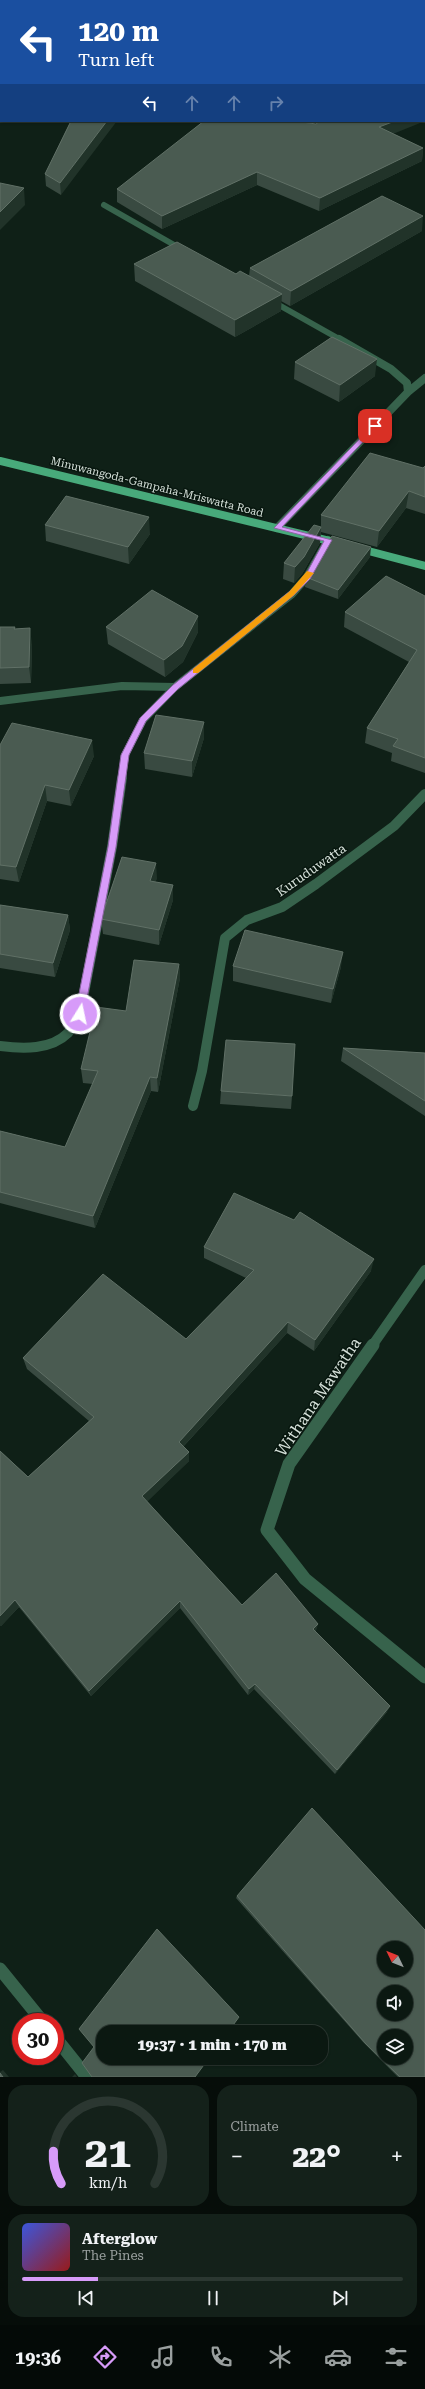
<!DOCTYPE html>
<meta charset="utf-8">
<style>
:root{--surface:#0b1811;--page:#14211a;--text:#f1f3f6;--muted:#9aa09f;--line:#2b3731;--accent:#d79bf9}
body{margin:0;font-family:"Roboto Serif",serif;background:var(--page);color:var(--text);height:100vh;display:flex;flex-direction:column;font-size:15px;white-space:nowrap}
*{box-sizing:border-box;margin:0}
p{font-size:13px;color:var(--muted)}
.icon{flex:none;width:22px;height:22px;fill:none;stroke:currentColor;stroke-width:2;stroke-linecap:round;stroke-linejoin:round}
.map{position:relative;height:2077px;overflow:hidden}
.drawer{display:flex;flex-direction:column;gap:8px;padding:8px;background:#060d09;flex:1}
.drawer>*{flex:none}
.guide{position:absolute;left:0px;top:0px;width:425px;height:122px;box-shadow:0 1px 3px #0004,0 0 0 1px var(--line);background:#1a4fa0;color:#fff;overflow:hidden}
.needle{width:26px;rotate:313deg}
.buttons{position:absolute;left:377px;top:1941px;display:grid;gap:8px}
.buttons a{display:grid;place-items:center;width:36px;height:36px;border-radius:50%;background:var(--surface);box-shadow:0 1px 3px #0004,0 0 0 1px var(--line);font-size:20px}
.speed{position:absolute;left:12px;top:2013px;display:flex;gap:8px;font-size:20px;font-weight:700;text-align:center}
.speed>*{display:grid;place-content:center;width:52px;height:52px;border-radius:50%;background:var(--surface);box-shadow:0 1px 3px #0004,0 0 0 1px var(--line);line-height:1}
.speed .limit{border:6px solid #d22;background:#fff;color:#111}
.pin{position:absolute;display:grid;place-items:center;width:34px;height:34px;color:#fff;margin:-17px;border-radius:8px;box-shadow:0 2px 6px #0006}
.me{position:absolute;width:44px;margin:-22px;rotate:10deg;stroke-linejoin:round;filter:drop-shadow(0 0 3px #0008)}
.turn{display:flex;align-items:center;gap:14px;height:84px;padding:0 12px;font-size:18px}
.turn .icon{width:52px;height:52px;stroke-width:2.5}
.turn b{display:block;font-size:28px;line-height:34px}
.lanes{display:flex;align-items:center;height:38px;padding:0 12px;background:#0003;justify-content:center;gap:20px;direction:ltr}
.lanes .off{opacity:.35}
.big{font-size:30px;font-weight:800;line-height:1.1}
.drawer .tile{flex:1;display:flex;flex-direction:column;justify-content:center;gap:6px;min-width:0;padding:0 14px;border-radius:16px;background:var(--page)}
.drawer .dial{align-items:center;gap:0}
.dial svg{height:104px;overflow:visible;fill:none;stroke:var(--line);stroke-width:7;stroke-linecap:round;text-anchor:middle}
.dial text{fill:var(--text);stroke:none}
.song{display:flex;align-items:center;gap:12px}
.cover{width:48px;height:48px;border-radius:6px;background:linear-gradient(135deg,hsl(230 70% 55%),hsl(0 70% 35%))}
.played{height:4px;border-radius:2px;background:linear-gradient(90deg,var(--accent) 20%,var(--line) 20%)}
.keys{display:flex;justify-content:space-around;direction:ltr}
.heat{display:flex;justify-content:space-between;align-items:center;font-size:22px;direction:ltr}
.drawer .tiles{flex:1;display:grid;gap:8px;grid-template-columns:1fr 1fr}
.tile:last-child{grid-column:span 2}
.trip{position:absolute;left:96px;top:2025px;width:232px;height:40px;border-radius:16px;background:var(--surface);box-shadow:0 1px 3px #0004,0 0 0 1px var(--line);font-weight:800;line-height:40px;text-align:center}
.menu{display:flex;height:64px;justify-content:space-around;align-items:center;background:#040a07;color:var(--muted)}
.menu .icon{width:28px;height:28px}
.menu .active{color:var(--accent)}
.menu b{font-size:18px;color:var(--text)}
.map>svg:first-child{display:block}
</style>
<div class="map">
<svg width="425" height="2077" viewBox="0 0 425 2077">
<rect width="100%" height="100%" fill="#0f2017"/>
<g fill="none" stroke-linecap="round" stroke-linejoin="round">
<path stroke="#37634c" stroke-width="6" d="M 104,205 L 183,250
M 270,300 L 341,340"/>
<path stroke="#37634c" stroke-width="8" d="M 408,392 L 425,378
M 277,528 L 408,392 L 407,383 L 391,369 L 339,339
M 0,701 L 122,686 L 175,687
M 122,779 L 125,755 L 143,720 L 175,687 L 292,594 L 307,577 L 328,540"/>
<path stroke="#37634c" stroke-width="10" d="M 0,1046 C 23,1049 51,1050 68,1033 C 73,1027 76,1020 80,1014 L 112,847 L 122,778
M 193,1106 L 202,1071 L 225,938 L 247,920 L 282,907 L 316,884 L 394,826 L 425,794
M 372,1346 L 425,1270"/>
<path stroke="#37634c" stroke-width="13" d="M 373,1345 L 289,1464 L 267,1530 L 305,1579 L 425,1677
M 0,1969 L 43,2022
M 55,2037 L 87,2077"/>
<path stroke="#48aa7b" stroke-width="8" d="M 0,461 L 342,544
M 357,548 L 425,566"/>
</g>
<path fill="#394a41" d="M 71,121 L 61,195 L 46,186 L 45,174 Z
M 316,124 L 393,134 L 423,148 L 422,161 L 319,211 L 257,185 L 162,229 L 117,202 L 117,189 Z
M 422,231 L 290,306 L 281,301 L 281,311 L 235,337 L 135,281 L 134,264 L 236,274 L 249,276 L 250,268 Z
M 295,362 L 375,376 L 339,402 L 294,379 Z
M 425,466 L 425,514 L 406,508 L 377,547 L 321,532 L 320,543 L 302,574 L 294,583 L 283,579 L 284,563 L 321,527 L 321,515 L 423,468 Z
M 45,525 L 150,534 L 129,564 L 46,541 Z
M 370,557 L 338,599 L 305,587 L 306,577 Z
M 425,596 L 425,773 L 391,761 L 392,753 L 365,743 L 367,728 L 409,662 L 344,627 L 345,612 Z
M 0,627 L 15,627 L 15,629 L 32,645 L 31,683 L 0,684 Z
M 106,627 L 198,632 L 183,662 L 165,677 L 108,644 Z
M 204,738 L 192,777 L 145,769 L 144,753 Z
M 0,745 L 94,756 L 71,806 L 47,801 L 19,882 L 0,879 Z
M 157,878 L 155,882 L 173,885 L 173,900 L 159,945 L 103,934 L 101,919 Z
M 0,905 L 68,915 L 70,930 L 55,977 L 0,968 Z
M 179,964 L 180,978 L 158,1092 L 151,1091 L 95,1228 L 0,1203 L 0,1131 L 65,1147 L 93,1084 L 83,1083 L 81,1069 L 126,1011 Z
M 233,966 L 341,967 L 331,1003 L 233,981 Z
M 343,1048 L 425,1053 L 425,1116 L 341,1061 Z
M 221,1091 L 292,1096 L 291,1109 L 220,1104 Z
M 204,1247 L 371,1271 L 314,1351 L 287,1333 L 183,1447 L 189,1461 L 147,1501 L 242,1605 L 318,1624 L 315,1631 L 387,1712 L 335,1774 L 254,1689 L 248,1695 L 180,1608 L 91,1696 L 19,1607 L 1,1626 L 0,1625 L 0,1451 L 28,1477 L 89,1421 L 27,1369 L 23,1358 L 186,1339 L 246,1278 L 204,1258 Z
M 237,1896 L 425,2077 L 398,2077 L 363,2042 L 236,1898 Z"/>
<path fill="#213329" d="M 424,109 L 425,109 L 425,121 L 378,140 L 379,127 L 395,121 L 424,121 Z
M 107,121 L 117,121 L 61,195 L 60,183 Z
M 423,148 L 422,161 L 319,211 L 320,198 Z
M 257,172 L 257,185 L 162,229 L 162,216 Z
M 24,188 L 25,205 L 0,230 L 0,212 Z
M 423,216 L 422,231 L 290,306 L 291,291 Z
M 282,294 L 281,311 L 235,337 L 235,320 Z
M 377,359 L 375,376 L 339,402 L 340,385 Z
M 409,491 L 406,508 L 377,547 L 379,531 Z
M 149,517 L 150,534 L 129,564 L 128,547 Z
M 321,527 L 320,543 L 302,574 L 294,583 L 295,567 Z
M 371,547 L 370,557 L 338,599 L 338,590 Z
M 198,616 L 198,632 L 183,662 L 165,677 L 164,660 Z
M 30,628 L 32,645 L 31,683 L 29,667 Z
M 204,722 L 204,738 L 192,777 L 192,761 Z
M 92,740 L 94,756 L 71,806 L 69,790 Z
M 45,785 L 47,801 L 19,882 L 16,867 Z
M 156,863 L 157,878 L 151,896 L 150,881 Z
M 173,885 L 173,900 L 159,945 L 159,930 Z
M 68,915 L 70,930 L 55,977 L 53,963 Z
M 343,952 L 341,967 L 331,1003 L 333,989 Z
M 179,964 L 180,978 L 158,1092 L 157,1078 Z
M 150,1077 L 151,1091 L 95,1228 L 93,1216 Z
M 374,1259 L 371,1271 L 314,1351 L 315,1340 Z
M 288,1322 L 287,1333 L 179,1451 L 179,1442 Z
M 189,1452 L 189,1461 L 144,1505 L 142,1496 Z
M 15,1600 L 19,1607 L 1,1626 L 0,1625 L 0,1616 Z
M 180,1601 L 180,1608 L 91,1696 L 89,1691 Z
M 318,1624 L 316,1631 L 311,1635 L 313,1629 Z
M 255,1684 L 254,1689 L 248,1695 L 249,1689 Z
M 390,1706 L 387,1712 L 335,1774 L 337,1770 Z
M 3,2070 L 9,2077 L 3,2077 L 0,2073 L 0,2072 Z
M 75,2074 L 77,2077 L 72,2077 Z"/>
<path fill="#4a5b51" stroke="#607066" fill-rule="evenodd" d="M 424,72 L 425,73 L 425,109 L 424,109 Z
M 71,121 L 107,121 L 60,183 L 45,174 Z
M 204,121 L 295,121 L 316,124 L 320,121 L 395,121 L 379,127 L 423,148 L 320,198 L 257,172 L 162,216 L 117,189 Z
M 0,183 L 24,188 L 0,212 Z
M 382,196 L 423,216 L 291,291 L 250,268 Z
M 177,242 L 236,274 L 240,271 L 282,294 L 235,320 L 134,264 Z
M 332,337 L 377,359 L 340,385 L 295,362 Z
M 370,453 L 423,468 L 425,466 L 425,497 L 409,491 L 379,531 L 321,515 Z
M 66,496 L 149,517 L 128,547 L 45,525 Z
M 314,525 L 321,527 L 304,557 L 295,567 L 284,563 Z
M 332,536 L 371,547 L 338,590 L 306,577 Z
M 386,576 L 425,596 L 425,758 L 393,746 L 398,739 L 367,728 L 417,650 L 345,612 Z
M 152,590 L 198,616 L 182,646 L 164,660 L 106,627 Z
M 0,627 L 15,627 L 14,629 L 30,628 L 29,667 L 0,668 Z
M 156,715 L 204,722 L 192,761 L 144,753 Z
M 12,723 L 92,740 L 69,790 L 45,785 L 16,867 L 0,865 L 0,745 Z
M 122,857 L 156,863 L 150,881 L 173,885 L 159,930 L 101,919 Z
M 0,905 L 68,915 L 53,963 L 0,954 Z
M 245,930 L 343,952 L 333,989 L 233,966 Z
M 134,960 L 179,964 L 157,1078 L 150,1077 L 93,1216 L 0,1192 L 0,1131 L 65,1147 L 98,1071 L 81,1069 L 96,1007 L 126,1011 Z
M 226,1040 L 295,1044 L 292,1096 L 221,1091 Z
M 343,1048 L 425,1053 L 425,1101 Z
M 234,1193 L 294,1220 L 300,1212 L 374,1259 L 315,1340 L 288,1322 L 179,1442 L 189,1452 L 142,1496 L 242,1605 L 276,1573 L 318,1624 L 313,1629 L 390,1706 L 337,1770 L 255,1684 L 249,1689 L 180,1601 L 89,1691 L 15,1600 L 0,1616 L 0,1451 L 28,1477 L 94,1417 L 23,1358 L 103,1274 L 186,1339 L 254,1270 L 204,1247 Z
M 312,1808 L 425,1930 L 425,2077 L 400,2077 L 366,2044 L 237,1896 ZM 384,1948 L 406,1948 L 406,1970 L 384,1970 ZM 384,1992 L 406,1992 L 406,2014 L 384,2014 ZM 384,2036 L 406,2036 L 406,2058 L 384,2058 Z
M 157,1929 L 239,2017 L 228,2032 L 103,2032 L 103,2058 L 209,2058 L 195,2077 L 92,2077 L 82,2063 L 94,2047 L 79,2029 Z
M 0,2073 L 3,2077 L 0,2077 Z"/>
<path fill="#d79bf9" stroke="#8c65a2" d="M 373,425 L 378,426 L 282,527 L 332,540 L 310,579 L 294,595 L 178,689 L 146,721 L 129,755 L 116,847 L 84,1014 L 83,1017 L 77,1017 L 75,1014 L 108,847 L 121,755 L 140,718 L 173,685 L 289,592 L 305,576 L 324,541 L 274,528 Z"/>
<path fill="#f59e0b" d="M 307,571 L 314,573 L 294,595 L 198,673 L 193,673 L 193,669 L 289,592 Z"/>
<g text-anchor="middle" dominant-baseline="central" stroke-width="3" stroke-linejoin="round" paint-order="stroke">
<g font-size="11" fill="#d6e1da" stroke="#07160e">
<text transform="translate(157 487) rotate(14)">Minuwangoda-Gampaha-Mriswatta Road</text>
</g>
<g font-size="13" fill="#d6e1da" stroke="#07160e">
<text transform="translate(311 870) rotate(-35)">Kuruduwatta</text>
</g>
<g font-size="16" fill="#d6e1da" stroke="#07160e">
<text transform="translate(318 1397) rotate(-56)">Withana Mawatha</text>
</g>
</g>
</svg>
<div class="buttons">
<a><svg class="needle" viewBox="-14 -14 28 28"><path d="M0-13l5 13h-10z" fill="#e53935"/><path d="M0 13l5-13h-10z" fill="#9aa09f"/></svg></a>
<a><svg class="icon" aria-label="sound" viewBox="0 0 24 24"><path d="M4 9h4l5-4v14l-5-4H4zM17 9q2 3 0 6"/></svg></a>
<a><svg class="icon" aria-label="layers" viewBox="0 0 24 24"><path d="M12 4l9 5-9 5-9-5zM3 14l9 5 9-5"/></svg></a>
</div>
<div class="speed"><div class="limit">30</div></div>
<div class="pin" style="left:375px;top:426px;background:#d93025"><svg class="icon" aria-label="arrive" viewBox="0 0 24 24"><path d="M6 21V4h12l-3 4 3 4H6"/></svg></div>
<svg class="me" style="left:80px;top:1014px" viewBox="-20 -20 40 40"><circle r="17" fill="#d79bf9" stroke="#fff" stroke-width="3"/><path d="M0-11L8 9 0 5-8 9z" fill="#fff"/></svg>
<div class="trip">19:37 · 1 min · 170 m</div>
<div class="guide">
<div class="turn"><svg class="icon" aria-label="left" viewBox="0 0 24 24"><path d="M17 20v-9H6M10 6l-5 5 5 5"/></svg><div><b>120 m</b>Turn left</div></div>
<div class="lanes"><svg class="icon" aria-label="left" viewBox="0 0 24 24"><path d="M17 20v-9H6M10 6l-5 5 5 5"/></svg><svg class="icon off" aria-label="ahead" viewBox="0 0 24 24"><path d="M12 20V5M6 11l6-6 6 6"/></svg><svg class="icon off" aria-label="ahead" viewBox="0 0 24 24"><path d="M12 20V5M6 11l6-6 6 6"/></svg><svg class="icon off" aria-label="right" viewBox="0 0 24 24"><path d="M7 20v-9h11M14 6l5 5-5 5"/></svg></div>
</div>
</div>
<section class="drawer">
<div class="tiles">
<div class="tile dial"><svg viewBox="0 0 100 80">
<path d="M14 69A42 42 0 1 1 86 69"/>
<path d="M14 69A42 42 0 0 1 8 44" stroke="#d79bf9"/>
<text x="50" y="56" font-size="32" font-weight="700">21</text>
<text x="50" y="72" font-size="11">km/h</text>
</svg></div>
<div class="tile"><p>Climate</p>
<div class="heat"><a>−</a><b class="big">22°</b><a>+</a></div>
</div>
<div class="tile">
<div class="song"><i class="cover"></i><div><b>Afterglow</b><p>The Pines</p></div></div>
<div class="played"></div>
<div class="keys"><svg class="icon" aria-label="previous" viewBox="0 0 24 24"><path d="M18 5L8 12l10 7zM5 5v14"/></svg><svg class="icon" aria-label="pause" viewBox="0 0 24 24"><path d="M8 5v14M16 5v14"/></svg><svg class="icon" aria-label="next" viewBox="0 0 24 24"><path d="M6 5l10 7-10 7zM19 5v14"/></svg></div>
</div>
</div>
</section>
<nav class="menu">
<b>19:36</b>
<svg class="icon active" aria-label="directions" viewBox="0 0 24 24"><path d="M12 3l9 9-9 9-9-9zM9 14v-3h6M13 9l2 2-2 2"/></svg>
<svg class="icon" aria-label="music" viewBox="0 0 24 24"><path d="M9 18V5l10-2v13"/><circle cx="6" cy="18" r="3"/><circle cx="16" cy="16" r="3"/></svg>
<svg class="icon" aria-label="phone" viewBox="0 0 24 24"><path d="M5 4h4l2 5-3 2q2 4 5 5l2-3 5 2v4C11 20 4 13 5 4z"/></svg>
<svg class="icon" aria-label="climate" viewBox="0 0 24 24"><path d="M12 3v18M4 7l16 10M4 17L20 7"/></svg>
<svg class="icon" aria-label="car" viewBox="0 0 24 24"><path d="M5 17H2v-5l4-1 3-4h7l3 4 3 1v5h-3M9 17h6M6 11h13"/><circle cx="7" cy="17" r="2"/><circle cx="17" cy="17" r="2"/></svg>
<svg class="icon" aria-label="filters" viewBox="0 0 24 24"><path d="M4 7h16M4 17h16"/><circle cx="9" cy="7" r="2"/><circle cx="15" cy="17" r="2"/></svg>
</nav>
